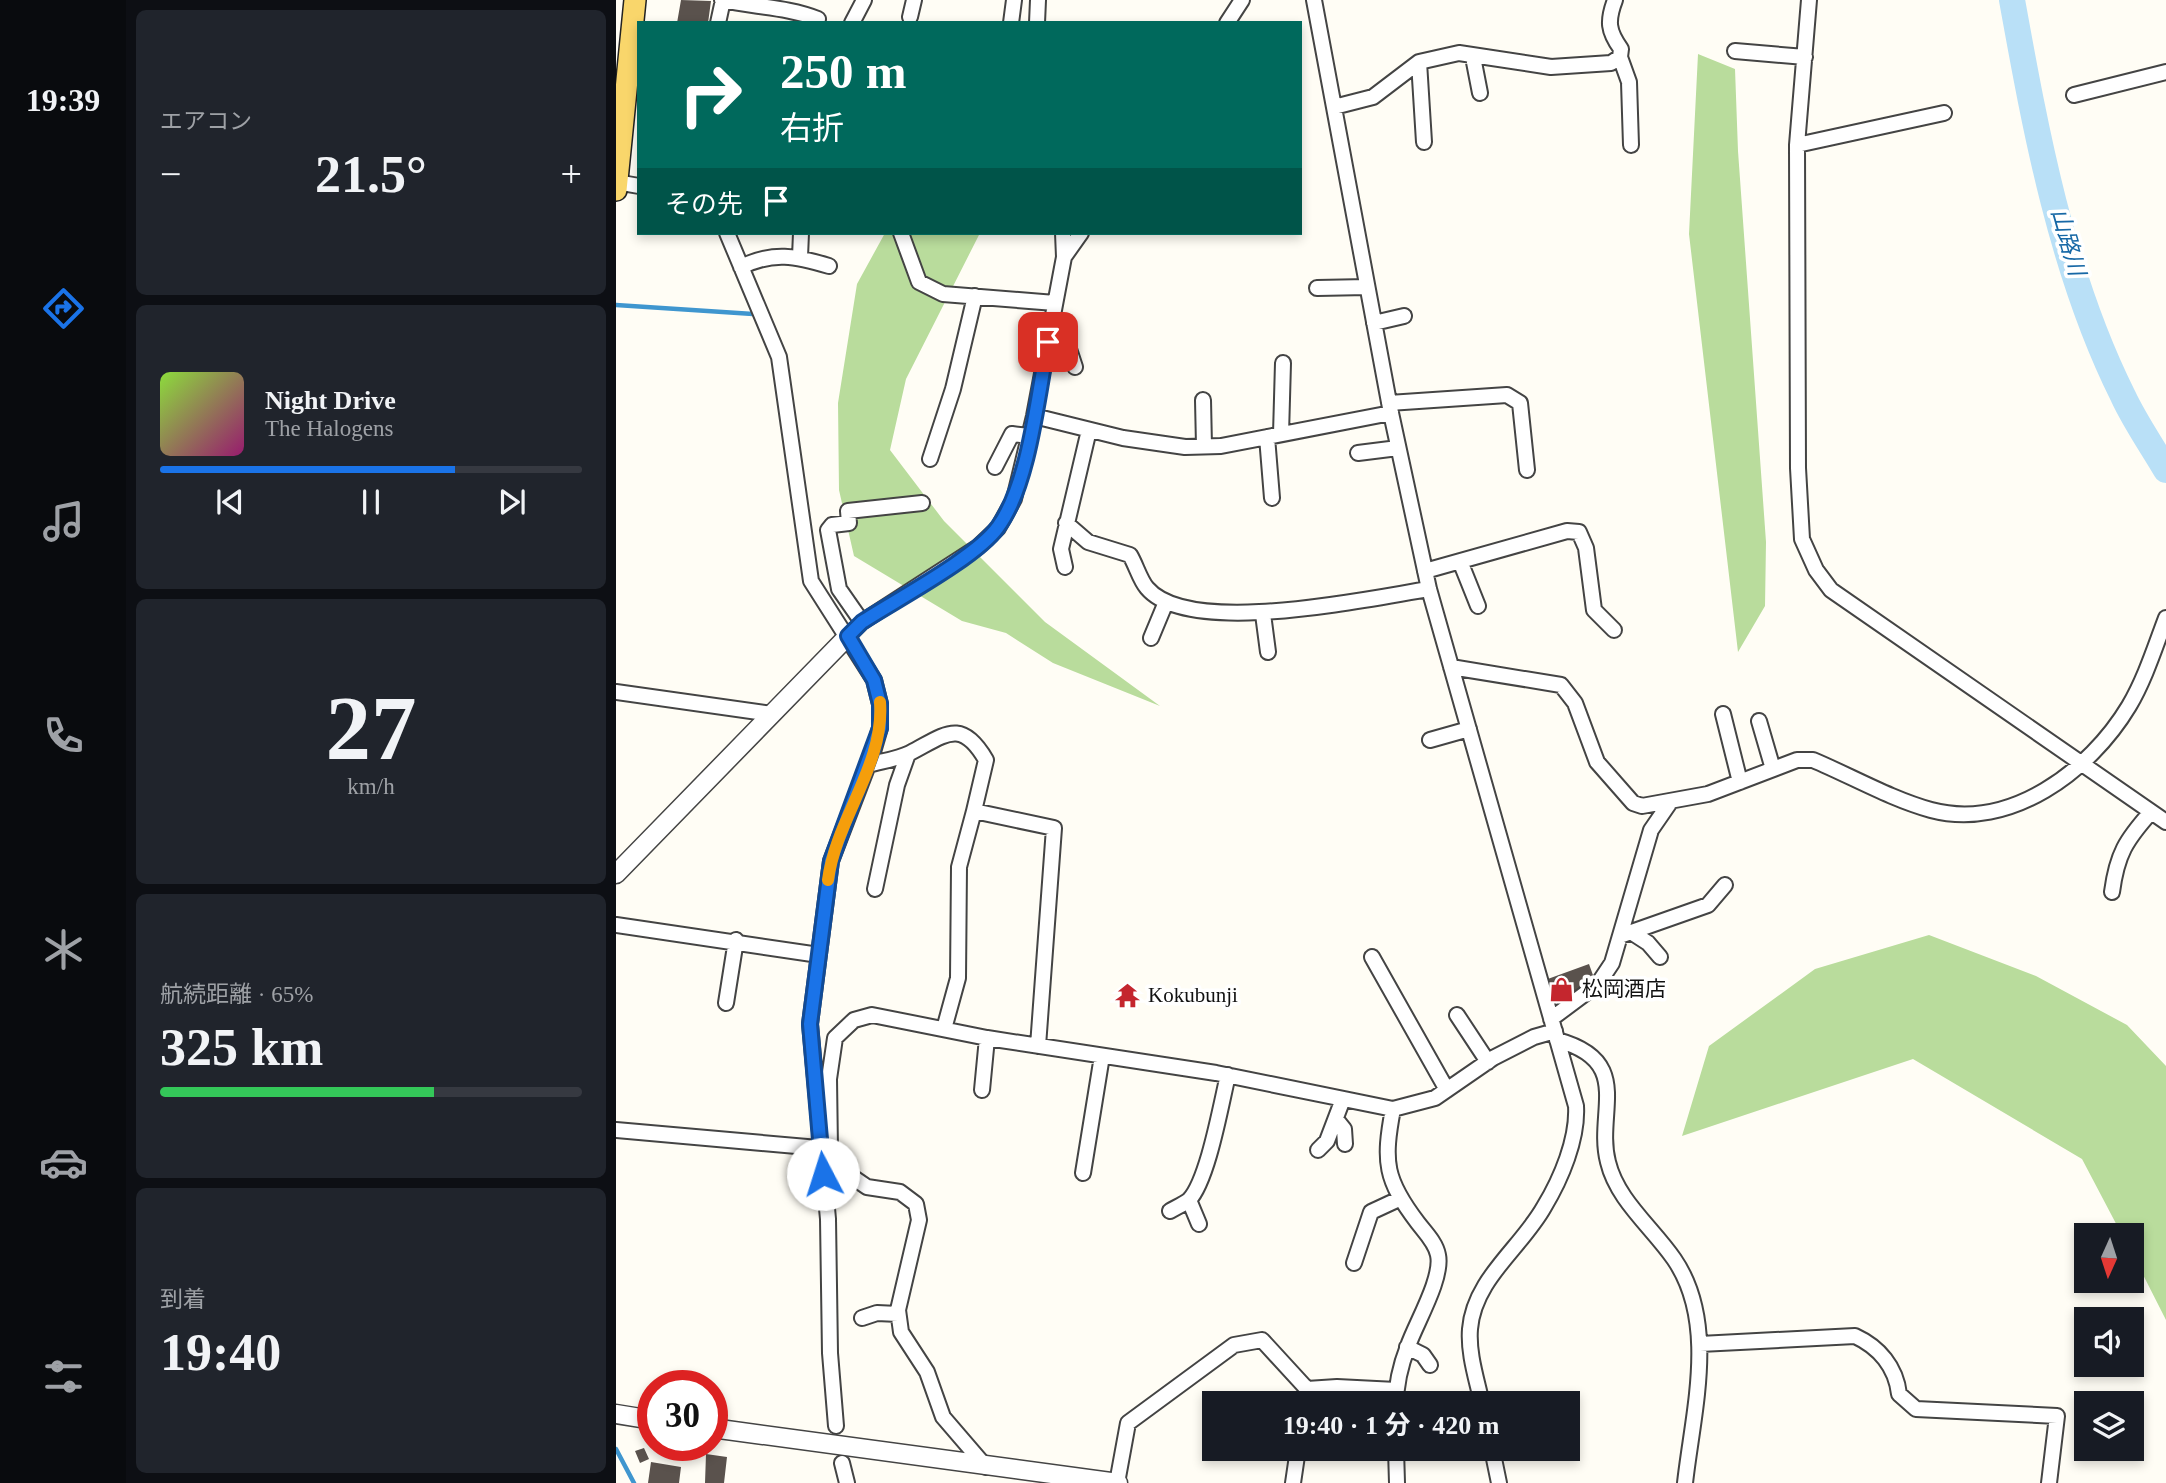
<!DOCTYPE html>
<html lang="ja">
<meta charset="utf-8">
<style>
:root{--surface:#171b24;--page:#20242c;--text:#f1f3f6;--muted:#9ea1a6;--line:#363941;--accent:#1a73e8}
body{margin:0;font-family:"Times New Roman","Noto Sans JP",serif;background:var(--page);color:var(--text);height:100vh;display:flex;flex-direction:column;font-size:26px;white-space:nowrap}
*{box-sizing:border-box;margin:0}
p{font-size:23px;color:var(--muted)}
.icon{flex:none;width:38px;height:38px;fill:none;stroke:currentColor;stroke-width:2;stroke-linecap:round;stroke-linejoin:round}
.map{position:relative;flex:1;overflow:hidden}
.panel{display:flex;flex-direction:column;gap:10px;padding:10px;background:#0d0f14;width:490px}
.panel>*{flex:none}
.top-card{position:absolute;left:21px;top:21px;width:665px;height:214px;border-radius:0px;box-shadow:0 4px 10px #0003;background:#00695c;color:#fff;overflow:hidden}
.needle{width:46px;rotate:183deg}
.buttons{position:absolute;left:1458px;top:1223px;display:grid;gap:14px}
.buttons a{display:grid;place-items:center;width:70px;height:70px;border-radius:0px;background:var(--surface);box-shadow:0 4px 10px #0003;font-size:35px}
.speed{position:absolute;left:21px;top:1370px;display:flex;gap:14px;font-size:35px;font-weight:700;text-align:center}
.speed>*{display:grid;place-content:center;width:91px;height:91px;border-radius:50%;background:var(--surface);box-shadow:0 4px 10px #0003;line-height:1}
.speed .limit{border:10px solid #d22;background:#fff;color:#111}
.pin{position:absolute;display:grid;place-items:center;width:60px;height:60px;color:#fff;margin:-30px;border-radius:14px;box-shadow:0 4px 10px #0006}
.me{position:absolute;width:77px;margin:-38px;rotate:355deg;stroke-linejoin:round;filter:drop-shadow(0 0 5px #0008)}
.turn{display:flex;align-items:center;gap:24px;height:147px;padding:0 28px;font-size:32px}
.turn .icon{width:91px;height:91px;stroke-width:2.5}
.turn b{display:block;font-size:49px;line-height:60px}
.then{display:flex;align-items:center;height:66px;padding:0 28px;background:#0003;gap:14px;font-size:26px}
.big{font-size:52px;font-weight:700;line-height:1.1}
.panel .widget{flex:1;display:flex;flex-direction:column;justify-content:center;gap:10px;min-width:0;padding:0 24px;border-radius:10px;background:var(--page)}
.panel .dial{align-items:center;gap:0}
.dial b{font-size:91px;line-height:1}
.song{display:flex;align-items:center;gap:21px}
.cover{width:84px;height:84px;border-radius:10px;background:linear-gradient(135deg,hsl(90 70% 55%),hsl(320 70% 35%))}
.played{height:7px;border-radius:4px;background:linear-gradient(90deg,var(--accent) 70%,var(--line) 70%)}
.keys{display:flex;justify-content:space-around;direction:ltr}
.heat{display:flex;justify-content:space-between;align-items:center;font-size:38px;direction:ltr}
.charge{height:10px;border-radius:5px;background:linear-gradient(90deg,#34c759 65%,var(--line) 0)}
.trip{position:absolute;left:586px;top:1391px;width:378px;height:70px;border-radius:0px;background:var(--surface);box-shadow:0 4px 10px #0003;font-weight:700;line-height:70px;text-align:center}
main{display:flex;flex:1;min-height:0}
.dock{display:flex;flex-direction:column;width:126px;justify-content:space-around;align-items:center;background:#090b0e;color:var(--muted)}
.dock .icon{width:49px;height:49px}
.dock .active{color:var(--accent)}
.dock b{font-size:32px;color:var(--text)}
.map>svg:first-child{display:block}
</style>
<main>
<nav class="dock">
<b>19:39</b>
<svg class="icon active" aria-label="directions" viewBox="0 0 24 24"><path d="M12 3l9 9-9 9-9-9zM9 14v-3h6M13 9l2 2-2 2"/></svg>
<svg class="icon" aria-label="music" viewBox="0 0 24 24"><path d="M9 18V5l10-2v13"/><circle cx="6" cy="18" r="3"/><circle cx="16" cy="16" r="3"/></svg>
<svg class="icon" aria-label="phone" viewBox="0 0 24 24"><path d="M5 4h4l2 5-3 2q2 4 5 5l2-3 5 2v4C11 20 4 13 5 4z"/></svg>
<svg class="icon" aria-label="climate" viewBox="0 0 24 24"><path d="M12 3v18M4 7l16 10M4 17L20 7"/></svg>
<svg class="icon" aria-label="car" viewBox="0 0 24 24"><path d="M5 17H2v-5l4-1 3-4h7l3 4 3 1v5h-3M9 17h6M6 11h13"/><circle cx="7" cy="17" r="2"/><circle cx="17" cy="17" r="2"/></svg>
<svg class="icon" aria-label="filters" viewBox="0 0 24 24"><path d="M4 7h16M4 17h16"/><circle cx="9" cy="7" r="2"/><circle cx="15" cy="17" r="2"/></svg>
</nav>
<section class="panel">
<div class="widget"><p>エアコン</p>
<div class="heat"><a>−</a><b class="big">21.5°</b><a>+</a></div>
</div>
<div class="widget">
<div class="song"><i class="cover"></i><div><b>Night Drive</b><p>The Halogens</p></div></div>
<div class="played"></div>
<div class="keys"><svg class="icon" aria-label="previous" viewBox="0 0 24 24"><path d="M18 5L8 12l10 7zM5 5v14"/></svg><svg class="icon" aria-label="pause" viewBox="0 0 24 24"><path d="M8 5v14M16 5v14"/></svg><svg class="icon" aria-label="next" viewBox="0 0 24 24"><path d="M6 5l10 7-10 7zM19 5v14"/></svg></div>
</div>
<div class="widget dial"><b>27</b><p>km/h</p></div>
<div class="widget"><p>航続距離 · 65%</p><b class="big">325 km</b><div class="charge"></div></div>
<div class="widget"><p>到着</p><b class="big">19:40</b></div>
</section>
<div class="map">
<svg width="1550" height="1483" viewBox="0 0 1550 1483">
<rect width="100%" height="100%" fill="#fffdf5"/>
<path fill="#b9dc9c" d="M 1082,54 L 1119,69 L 1122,151 L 1150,542 L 1149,606 L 1122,652 L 1073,234 Z
M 269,233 L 364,233 L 290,379 L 274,450 L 328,521 L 429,622 L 544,706 L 437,663 L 390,633 L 346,621 L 238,556 L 223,490 L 222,403 L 241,284 Z
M 1313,935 L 1420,976 L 1511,1025 L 1550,1066 L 1550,1320 L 1516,1253 L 1516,1236 L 1506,1235 L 1466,1159 L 1297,1059 L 1066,1136 L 1093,1046 L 1199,969 Z"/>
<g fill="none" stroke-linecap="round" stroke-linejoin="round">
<path stroke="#3f96cf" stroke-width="4.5" d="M 0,305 L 137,314
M 0,1449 L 18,1483"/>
<path stroke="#b9e0f7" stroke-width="26" d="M 1396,0 C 1420,133 1446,274 1507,396 C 1519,422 1536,446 1550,470"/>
</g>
<path fill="#5a524d" d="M 65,0 L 95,1 L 92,23 L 61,23 Z
M 973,964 L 978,978 L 972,981 L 974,984 L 964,988 L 965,992 L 938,1002 L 929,980 Z
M 28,1448 L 33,1459 L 24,1463 L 19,1451 Z
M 90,1454 L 111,1457 L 108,1483 L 89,1483 Z
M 35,1462 L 65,1467 L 63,1483 L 32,1483 Z"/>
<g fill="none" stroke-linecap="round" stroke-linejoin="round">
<defs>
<path id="minor" d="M 106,0 C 139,7 172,7 202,19
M 698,0 L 775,413 L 813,589 L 960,1106 C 962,1139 945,1179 928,1207 C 905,1248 858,1279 854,1329 C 852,1354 861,1380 866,1404
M 1193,0 L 1181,145 L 1182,468 L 1186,539 L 1200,570 L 1215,590 L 1550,822
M 294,17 L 298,0
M 102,23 L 107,0
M 236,23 L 248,0
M 395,23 L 398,0
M 421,23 L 422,0
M 611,23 L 626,0
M 1119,51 L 1189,57
M 857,57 L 864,93
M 1004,57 L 1013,82 L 1015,145
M 803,62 L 808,142
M 1458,95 L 1550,72
M 718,107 L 757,97 L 803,62 L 843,53 L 935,67 L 995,63 L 1004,57 L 1005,49 C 992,31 991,21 999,0
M 1181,145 L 1328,113
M 0,182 L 23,186
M 111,233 L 163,357 L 195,581 L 258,680 L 264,704 L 264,728 L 257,752 L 215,861 L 194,1024 L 212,1219 L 214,1353 L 220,1426
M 285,233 L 303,282 L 327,294 L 439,303
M 184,257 L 185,233
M 448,257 L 465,233
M 125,267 C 157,251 180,256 213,266
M 701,288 L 751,287
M 758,323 L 788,316
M 432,342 L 452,346 L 459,367
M 587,400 L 588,446
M 773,403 L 891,395 L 904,403 L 911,470
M 418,416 L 507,438 L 569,447 L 605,446 L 775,413
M 665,434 L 667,363
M 651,437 L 656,498
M 742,453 L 782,448
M 314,459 L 337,389 L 359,296
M 379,467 L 396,434 L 413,436
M 450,523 L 472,542 L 514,555 C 520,565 524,580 531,588 C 573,638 754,598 813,589
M 844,561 L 862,606
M 449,567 L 445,549 L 473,430
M 809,571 L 951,531 L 963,532 L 970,548 L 978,610 L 998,630
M 647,614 L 652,652
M 246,622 L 223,589 L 212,530 L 216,525 L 233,523 L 232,511 L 306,503
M 232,636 L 246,622 L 362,547 L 382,528 L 398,499 L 418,416 L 448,257 L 447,233
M 535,638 L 550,602
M 835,667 L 945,685 L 959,703 L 981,762 L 1017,803 L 1026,806 L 1092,794 L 1181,760 L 1197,760 C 1235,776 1275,799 1315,810 C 1394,831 1474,771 1513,706 C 1529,679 1539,647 1550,618
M 0,692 L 156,714
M 1107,714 L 1124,782
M 1143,721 L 1157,769
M 814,740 L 853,729
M 252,765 C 266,761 282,759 294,753 C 329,735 345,717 370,760 L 358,811
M 259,889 L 281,785 L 292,754
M 1496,892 C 1501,854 1510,840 1535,812
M 0,925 L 203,955
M 1015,932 L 1032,943 L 1044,957
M 1004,936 L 1092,905 L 1109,885
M 756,957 L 831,1090
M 110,1003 L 120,940
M 841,1015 L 872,1062
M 935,1019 L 982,984 L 996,963 L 1035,830 L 1055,801
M 328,1029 L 342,978 L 343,867 L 358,811 L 438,828 L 422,1046
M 941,1040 C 1019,1061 979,1112 992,1162 C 1001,1200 1036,1227 1058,1259 C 1102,1323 1077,1411 1069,1483
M 366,1090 L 371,1038
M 777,1109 C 767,1162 769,1180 802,1223 C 809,1232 820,1243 822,1255 C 827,1278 800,1323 792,1346 C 785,1364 780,1384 780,1404
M 720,1119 L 728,1129 L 729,1144
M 0,1130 L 214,1149
M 702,1150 L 711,1141 L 727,1099
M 467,1173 L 486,1056
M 573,1200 L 583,1224
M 554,1211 C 559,1208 568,1204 573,1200 C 592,1180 605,1104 612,1075
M 738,1263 L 755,1212 L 783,1199
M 246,1318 L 261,1313 L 282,1314
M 1084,1344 L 1239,1336 C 1263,1347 1280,1367 1283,1394 L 1300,1409 L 1441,1416 L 1433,1483
M 791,1347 L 807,1355 L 814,1365
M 689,1404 L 691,1389
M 780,1449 L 781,1483
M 876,1449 L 883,1483
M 226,1463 L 231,1483
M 370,1467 L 327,1417 L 311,1372 L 285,1332 L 282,1310 L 303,1220 L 300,1204 L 284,1192 L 251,1187 L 232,1174 L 214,1149 L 213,1079 L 219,1038 L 238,1020 L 256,1015 L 371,1038 L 600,1073 L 777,1109 L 819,1098 L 877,1058 L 918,1037 L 939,1031
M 501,1483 L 512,1423 L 618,1345 L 646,1340 L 691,1389 L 721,1387 L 780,1390
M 677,1483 L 682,1449"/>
<path id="tertiary" d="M 0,874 L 232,636
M 0,1414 L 37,1420
M 96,1428 L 502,1483"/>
<path id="primary" d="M 0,190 L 19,0"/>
</defs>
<use href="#minor" stroke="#444" stroke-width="18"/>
<use href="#tertiary" stroke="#444" stroke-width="21"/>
<use href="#primary" stroke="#222" stroke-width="24"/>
<use href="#minor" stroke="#fff" stroke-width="14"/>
<use href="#tertiary" stroke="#fff" stroke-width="18"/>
<use href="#primary" stroke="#f9d66b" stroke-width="21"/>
</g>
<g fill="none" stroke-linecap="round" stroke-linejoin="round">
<defs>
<path id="route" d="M 207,1174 L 194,1024 L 215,861 L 264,728 L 264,704 L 258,680 L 232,636 L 246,622 C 280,600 361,557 382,527 C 413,485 422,394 432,342"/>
</defs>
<use href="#route" stroke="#114b97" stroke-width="18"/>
<use href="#route" stroke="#1a73e8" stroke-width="12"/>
<path stroke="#f59e0b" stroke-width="12" d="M 212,880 C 220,819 269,764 264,702"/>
</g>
<defs>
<symbol id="shop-bare" viewBox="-9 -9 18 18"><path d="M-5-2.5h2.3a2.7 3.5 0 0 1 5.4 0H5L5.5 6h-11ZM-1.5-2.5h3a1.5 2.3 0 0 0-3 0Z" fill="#c4262e" stroke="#fff" stroke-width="2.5" paint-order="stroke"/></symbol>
<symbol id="temple-bare" viewBox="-9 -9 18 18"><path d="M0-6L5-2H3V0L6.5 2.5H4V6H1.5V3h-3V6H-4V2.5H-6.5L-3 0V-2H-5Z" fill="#c4262e" stroke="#fff" stroke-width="2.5" paint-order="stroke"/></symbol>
</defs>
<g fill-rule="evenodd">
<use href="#shop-bare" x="928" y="972" width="35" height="35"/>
<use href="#temple-bare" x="494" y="978" width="35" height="35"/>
</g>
<g text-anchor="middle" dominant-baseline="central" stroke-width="7" stroke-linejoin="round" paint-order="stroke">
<g font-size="21" fill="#111" stroke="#fff" text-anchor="start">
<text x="966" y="989">松岡酒店</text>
<text x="532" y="995">Kokubunji</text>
</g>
<g font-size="23" font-style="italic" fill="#1768a6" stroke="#fff">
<text transform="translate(1452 242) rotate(74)">山路川</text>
</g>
</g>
</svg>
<div class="buttons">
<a><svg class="needle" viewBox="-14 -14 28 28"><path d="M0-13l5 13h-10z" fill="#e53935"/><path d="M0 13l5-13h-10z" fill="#9ea1a6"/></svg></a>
<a><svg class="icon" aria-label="sound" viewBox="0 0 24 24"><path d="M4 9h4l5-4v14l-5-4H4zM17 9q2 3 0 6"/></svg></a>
<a><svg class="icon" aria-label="layers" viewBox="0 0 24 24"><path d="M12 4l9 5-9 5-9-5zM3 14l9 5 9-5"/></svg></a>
</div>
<div class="speed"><div class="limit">30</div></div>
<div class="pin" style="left:432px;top:342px;background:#d93025"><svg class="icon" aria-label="arrive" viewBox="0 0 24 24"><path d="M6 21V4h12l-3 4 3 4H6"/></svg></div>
<svg class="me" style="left:207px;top:1174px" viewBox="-20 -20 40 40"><circle r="19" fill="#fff"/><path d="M0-13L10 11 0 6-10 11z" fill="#1a73e8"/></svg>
<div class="trip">19:40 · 1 分 · 420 m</div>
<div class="top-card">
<div class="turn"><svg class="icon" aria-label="right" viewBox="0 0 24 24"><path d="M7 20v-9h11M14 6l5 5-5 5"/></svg><div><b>250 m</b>右折</div></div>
<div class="then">その先<svg class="icon" aria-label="arrive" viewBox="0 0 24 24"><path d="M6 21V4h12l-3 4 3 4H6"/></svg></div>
</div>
</div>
</main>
